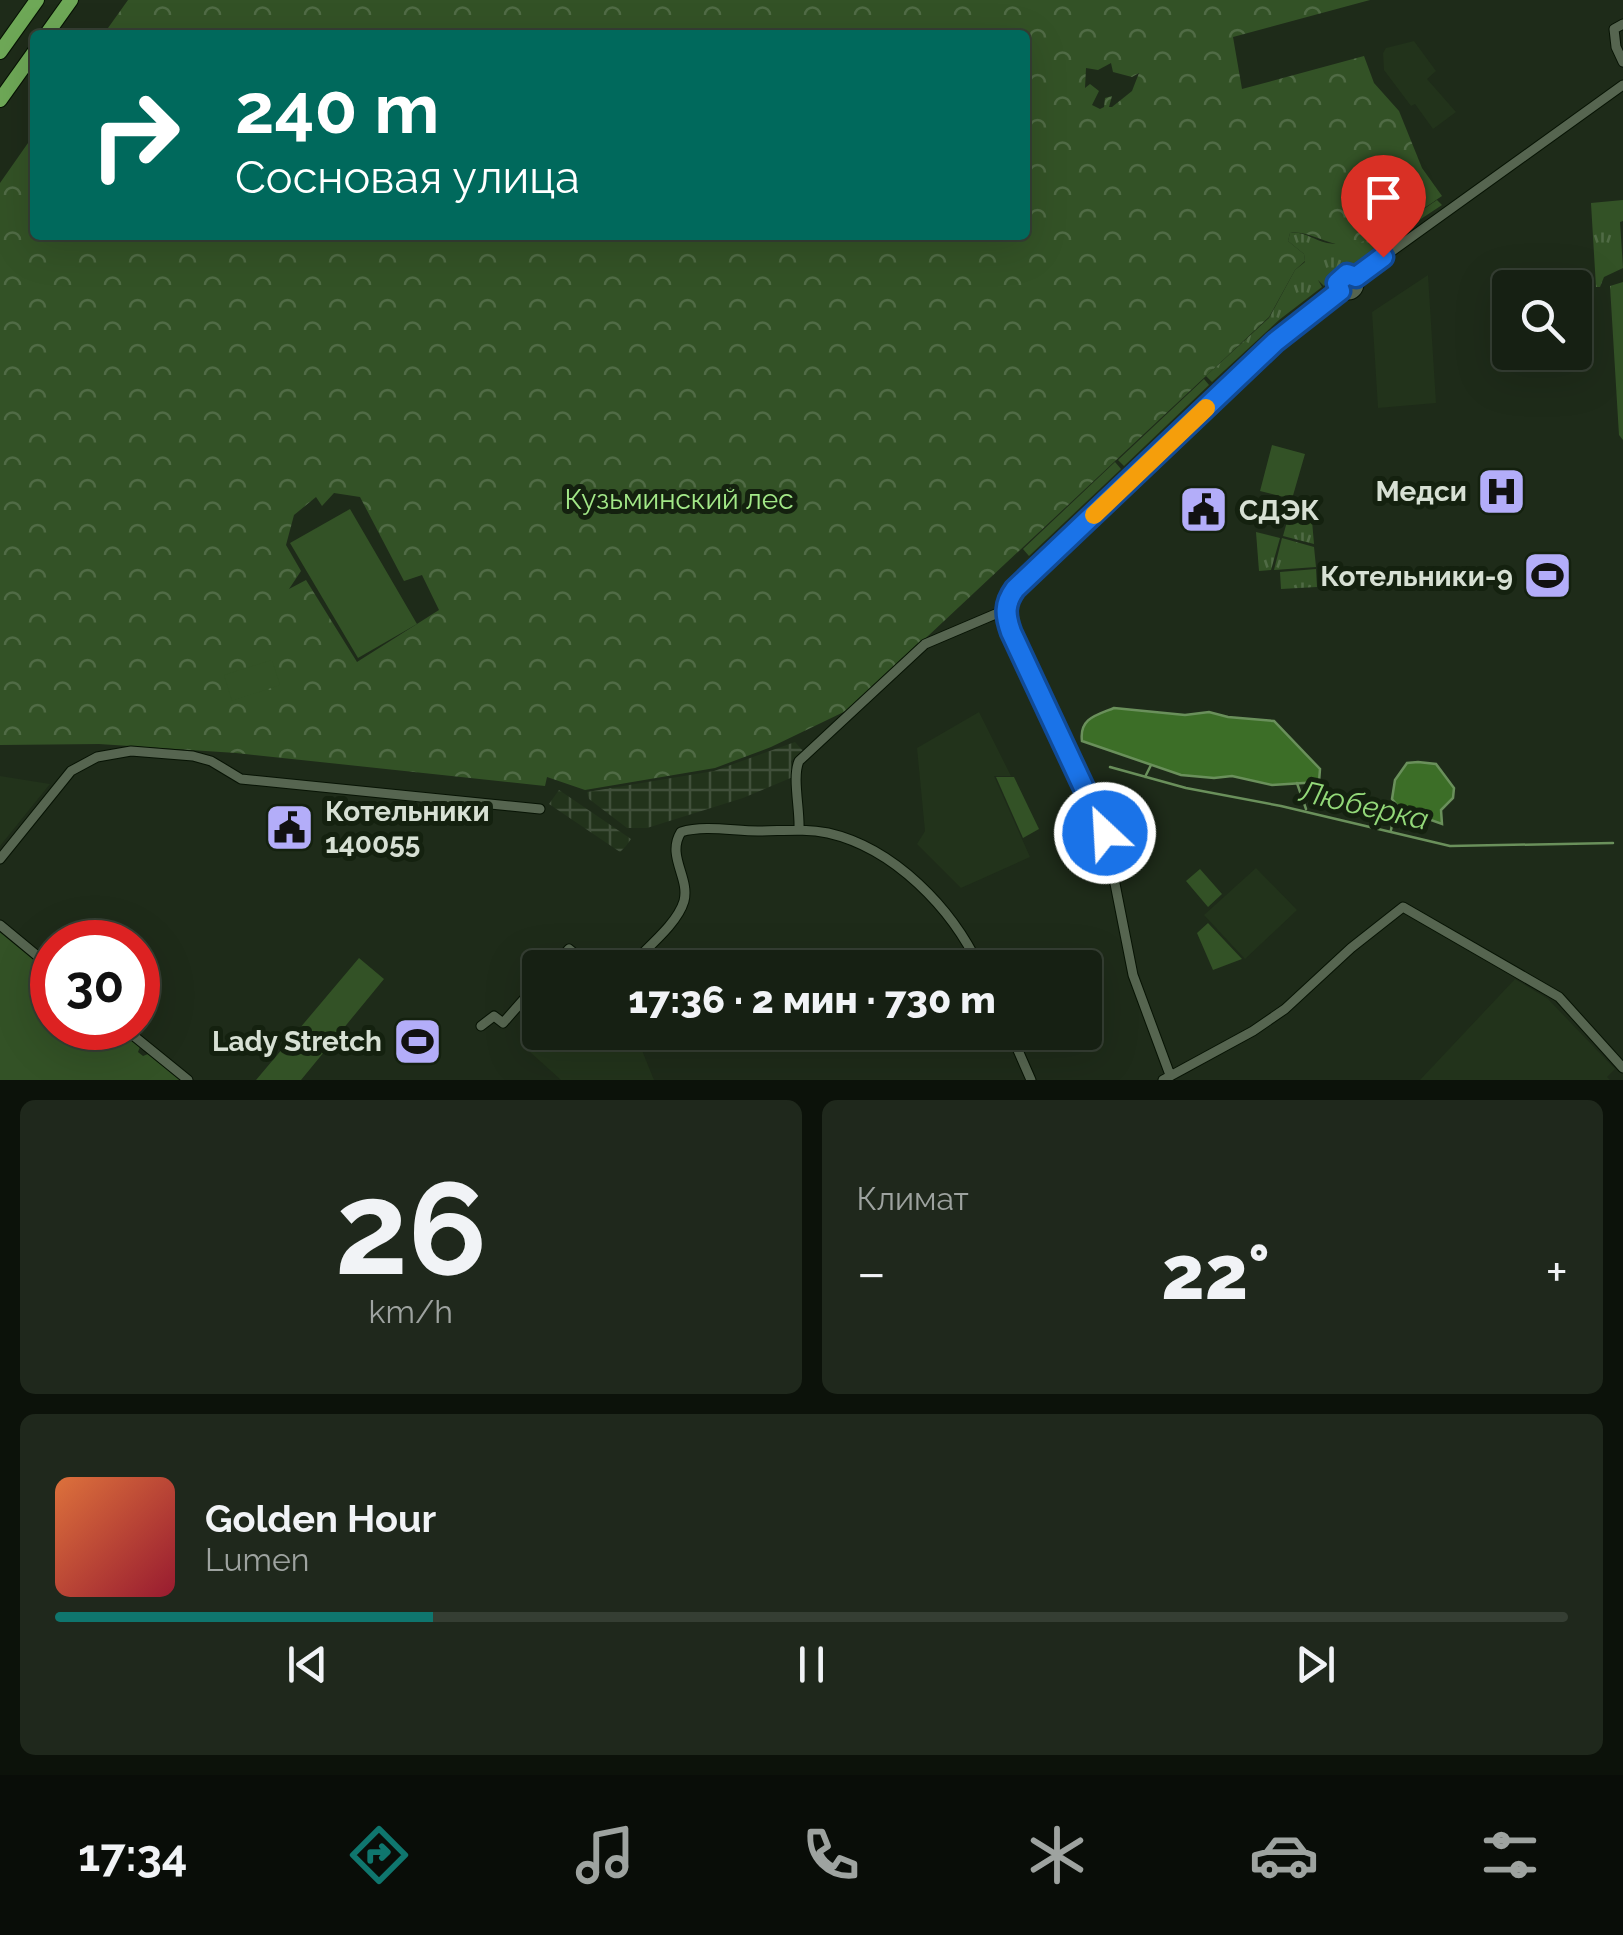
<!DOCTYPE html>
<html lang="ru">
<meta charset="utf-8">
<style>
:root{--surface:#162013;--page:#1f281c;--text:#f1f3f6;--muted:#9ea3a0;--line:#353e33;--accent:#0f766e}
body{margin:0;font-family:Raleway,sans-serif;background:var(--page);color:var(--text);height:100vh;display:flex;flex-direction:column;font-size:38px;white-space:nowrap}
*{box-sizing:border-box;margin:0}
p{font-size:32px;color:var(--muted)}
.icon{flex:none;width:55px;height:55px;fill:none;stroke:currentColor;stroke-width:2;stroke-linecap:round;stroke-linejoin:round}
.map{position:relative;height:1080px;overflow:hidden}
.drawer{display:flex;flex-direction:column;gap:20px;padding:20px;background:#0c120a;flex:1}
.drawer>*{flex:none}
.hud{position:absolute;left:30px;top:30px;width:1000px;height:210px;border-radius:10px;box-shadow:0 10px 40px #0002,0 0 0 2px var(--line);background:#00695c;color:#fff;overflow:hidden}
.tools{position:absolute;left:1492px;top:270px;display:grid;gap:20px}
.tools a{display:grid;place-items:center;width:100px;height:100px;border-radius:10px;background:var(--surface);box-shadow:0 10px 40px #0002,0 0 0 2px var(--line);font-size:50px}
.speed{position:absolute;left:30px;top:920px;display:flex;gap:20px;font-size:50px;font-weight:700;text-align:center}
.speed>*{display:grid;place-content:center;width:130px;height:130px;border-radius:50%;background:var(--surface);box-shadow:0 10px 40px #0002,0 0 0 2px var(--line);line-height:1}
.speed .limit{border:15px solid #d22;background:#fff;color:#111}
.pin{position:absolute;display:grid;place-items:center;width:85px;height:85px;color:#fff;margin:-102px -42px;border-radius:50% 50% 50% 0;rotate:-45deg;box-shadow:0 0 10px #0007}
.pin .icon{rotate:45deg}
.me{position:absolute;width:110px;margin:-55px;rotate:335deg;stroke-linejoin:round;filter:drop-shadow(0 0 8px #0008)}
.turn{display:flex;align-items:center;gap:35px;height:210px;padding:0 40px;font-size:45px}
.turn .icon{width:130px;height:130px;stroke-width:2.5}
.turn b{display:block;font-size:70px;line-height:85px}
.big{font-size:75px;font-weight:800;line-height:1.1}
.drawer .card{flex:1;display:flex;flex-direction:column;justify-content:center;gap:15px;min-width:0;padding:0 35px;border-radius:15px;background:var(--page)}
.drawer .dial{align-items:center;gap:0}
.dial b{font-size:130px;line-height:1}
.song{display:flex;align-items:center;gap:30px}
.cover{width:120px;height:120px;border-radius:15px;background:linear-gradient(135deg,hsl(20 70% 55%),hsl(350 70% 35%))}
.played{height:10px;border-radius:5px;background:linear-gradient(90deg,var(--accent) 25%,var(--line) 25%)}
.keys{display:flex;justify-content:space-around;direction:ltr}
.heat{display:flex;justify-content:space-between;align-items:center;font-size:55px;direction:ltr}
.drawer .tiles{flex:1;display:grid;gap:20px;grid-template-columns:1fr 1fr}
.card:last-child{grid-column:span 2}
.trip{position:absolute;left:522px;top:950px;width:580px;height:100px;border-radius:10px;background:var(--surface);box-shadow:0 10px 40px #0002,0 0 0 2px var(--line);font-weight:800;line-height:100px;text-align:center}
.menu{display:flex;height:160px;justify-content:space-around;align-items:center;background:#090d08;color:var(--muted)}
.menu .icon{width:70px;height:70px}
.menu .on{color:var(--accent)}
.menu b{font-size:45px;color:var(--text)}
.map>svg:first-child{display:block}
</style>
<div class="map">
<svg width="1623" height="1080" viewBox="0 0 1623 1080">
<defs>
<pattern id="industrial-grid" width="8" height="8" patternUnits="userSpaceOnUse" patternTransform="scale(2.5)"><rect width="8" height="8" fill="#22331b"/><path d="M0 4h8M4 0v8" fill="none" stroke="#41503b"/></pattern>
<pattern id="grass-tufts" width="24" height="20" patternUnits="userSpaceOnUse" patternTransform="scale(2.5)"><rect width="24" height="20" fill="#335226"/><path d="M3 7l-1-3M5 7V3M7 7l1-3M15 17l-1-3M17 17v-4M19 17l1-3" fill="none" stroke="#506b45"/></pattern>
<pattern id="forest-crowns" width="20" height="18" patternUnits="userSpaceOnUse" patternTransform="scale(2.5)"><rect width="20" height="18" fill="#335226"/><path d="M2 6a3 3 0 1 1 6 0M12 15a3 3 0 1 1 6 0" fill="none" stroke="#506b45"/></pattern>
</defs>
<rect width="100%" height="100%" fill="#1e2b19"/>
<path fill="#22331b" d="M 1414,41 L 1436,71 L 1427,79 L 1456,112 L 1433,129 L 1415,104 L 1411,106 L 1384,70 L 1383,53 L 1386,48 Z
M 1428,275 L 1436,403 L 1378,408 L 1372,312 Z
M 979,712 L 1011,776 L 994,776 L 1030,857 L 961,888 L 917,844 L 925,831 L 917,748 Z
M 0,776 L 50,784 L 0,846 Z
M 1256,868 L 1297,910 L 1245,959 L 1204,915 Z
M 1515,979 L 1548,999 L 1615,1069 L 1607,1077 L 1610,1080 L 1420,1080 Z
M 540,1006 L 540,1032 L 635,1033 L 654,1080 L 561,1080 L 520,1043 L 527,1024 Z"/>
<path fill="url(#industrial-grid)" d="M 795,742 L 803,751 L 791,761 L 793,777 L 743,798 L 647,828 L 627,828 L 589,799 L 587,792 L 714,771 Z
M 559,790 L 631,839 L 626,846 L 620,852 L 549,804 Z"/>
<path fill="url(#grass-tufts)" d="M 1437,200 L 1442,205 L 1353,264 L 1338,266 L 1324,286 L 1318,280 L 1322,287 L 1279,320 L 1212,382 L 1206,376 L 1269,318 L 1295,270 L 1305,262 L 1304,254 L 1288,241 L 1290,233 C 1305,231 1313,240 1327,243 C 1366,250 1407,221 1437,200 Z
M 1623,200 L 1623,221 L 1620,222 L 1623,268 L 1604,277 L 1600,287 L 1596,287 L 1591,203 Z
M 1623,282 L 1623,440 L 1619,435 L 1610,286 Z
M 1204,379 L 1209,385 L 1124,466 L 1118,460 Z
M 1115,462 L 1121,469 L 1029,556 L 1023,549 Z
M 1311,509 L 1314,544 L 1283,536 L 1290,511 Z
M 1256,532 L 1280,538 L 1271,570 L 1259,571 Z
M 1282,538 L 1314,547 L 1316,567 L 1274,570 Z
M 1316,569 L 1317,587 L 1281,589 L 1280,572 Z"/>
<path fill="url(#forest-crowns)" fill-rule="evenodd" d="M 128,0 L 1370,0 L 1233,37 L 1242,89 L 1364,56 L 1374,83 L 1399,111 L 1422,168 L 1442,196 C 1417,213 1374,245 1343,245 C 1324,244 1308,230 1290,233 L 1288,241 L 1304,254 L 1305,261 L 1295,270 L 1269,317 L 850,709 L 771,747 L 715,768 L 585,790 L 547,777 L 545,786 L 236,753 L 99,744 L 0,745 L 0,183 L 35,133 L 35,235 L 1025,235 L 1025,35 L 103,35 ZM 1111,63 L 1113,72 L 1132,77 L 1139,73 L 1132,91 L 1112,107 L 1109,107 L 1112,96 L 1105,98 L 1104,107 L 1100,109 L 1092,105 L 1099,91 L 1090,84 L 1085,88 L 1086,68 L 1098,70 ZM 334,493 L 360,497 L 404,581 L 422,575 L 439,610 L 357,662 L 306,580 L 289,589 L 301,571 L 286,545 L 294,515 L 316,497 L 322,506 Z"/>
<path fill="#335226" d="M 1272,445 L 1305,454 L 1292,499 L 1260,491 Z
M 350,509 L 417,624 L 358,658 L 290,543 Z
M 272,660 L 280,685 L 232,701 L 224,675 Z
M 996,777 L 1014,777 L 1039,829 L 1023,838 Z
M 1200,869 L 1222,894 L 1208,907 L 1186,881 Z
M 1208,923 L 1242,959 L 1213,970 L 1197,933 Z
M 0,932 L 52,975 L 52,1028 L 117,1028 L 140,1047 L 138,1052 L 143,1056 L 148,1054 L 180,1080 L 0,1080 Z
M 359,958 L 384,979 L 301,1080 L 256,1080 Z"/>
<path fill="#3c6e27" stroke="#6a905b" stroke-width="2.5" d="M 1114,708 L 1185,715 L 1209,712 L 1228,717 L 1274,721 L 1320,769 L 1319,782 L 1272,785 L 1232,776 L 1214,778 L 1181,775 L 1082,741 C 1079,718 1097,715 1114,708 Z
M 1418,762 L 1436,764 L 1454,788 L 1453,798 L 1441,810 L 1442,824 L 1400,809 L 1392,799 L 1395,780 L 1407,763 Z"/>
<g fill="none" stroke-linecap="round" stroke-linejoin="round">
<path stroke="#6a905b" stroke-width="2.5" d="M 1110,767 L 1186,788 L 1281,806 L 1450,846 L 1613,843
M 1145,777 L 1151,765
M 1297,783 L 1306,809
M 1391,830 L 1396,806"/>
<defs>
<path id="minor" d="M 1623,24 L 1614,29 L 1616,47 L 1623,62
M1337 284a11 11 0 1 1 22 0a11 11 0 1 1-22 0Z
M 1356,277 L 1623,85
M 799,829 C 800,809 792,777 799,761 L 925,644 L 1005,610
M 0,859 L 71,771 L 97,757 L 131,751 L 193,756 L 211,761 L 241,779 L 540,809
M 0,925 L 52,968
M 552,968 L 569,949 L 592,968
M 628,968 C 645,949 677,925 684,901 C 690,877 666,856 681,832 C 705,825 733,831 758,831 C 782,831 804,828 828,833 C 894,848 952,908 980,968
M 481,1026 L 494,1016 L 503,1023 L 540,981
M 124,1028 L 188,1080
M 1010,1032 L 1031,1080
M 1170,1075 L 1133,975 L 1105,833 L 1011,632 L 1005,610 L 1015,589 L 1275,342 L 1340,291
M 1163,1080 L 1253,1031 L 1285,1009 L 1351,948 L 1403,907 L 1559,997 L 1623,1068"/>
<path id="highway" d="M 46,35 L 71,0
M 0,52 L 37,0
M 0,100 L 35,51"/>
</defs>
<use href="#minor" stroke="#071304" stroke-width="11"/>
<use href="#highway" stroke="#071304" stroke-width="16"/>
<use href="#minor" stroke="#566550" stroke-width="9"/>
<use href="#highway" stroke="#6ea857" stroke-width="14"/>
</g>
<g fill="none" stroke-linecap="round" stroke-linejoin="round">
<defs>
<path id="route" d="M 1105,833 L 1011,632 C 1005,615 1004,604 1015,589 L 1275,342 L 1340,291 L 1337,283 L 1347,274 L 1356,277 L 1383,257"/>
</defs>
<use href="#route" stroke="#114b97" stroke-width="25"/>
<use href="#route" stroke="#1a73e8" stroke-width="18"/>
<path stroke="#f59e0b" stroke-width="18" d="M 1094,515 L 1206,408"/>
</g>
<defs>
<symbol id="hospital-square" viewBox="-11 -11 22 22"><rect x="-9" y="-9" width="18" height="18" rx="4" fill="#b3adf9" stroke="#14210f"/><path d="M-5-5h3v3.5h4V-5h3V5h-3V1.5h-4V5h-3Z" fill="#111"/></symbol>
<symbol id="civic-square" viewBox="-11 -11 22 22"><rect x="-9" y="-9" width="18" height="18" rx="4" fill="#b3adf9" stroke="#14210f"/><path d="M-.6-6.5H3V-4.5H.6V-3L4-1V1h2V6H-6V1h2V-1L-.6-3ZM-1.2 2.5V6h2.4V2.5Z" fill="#111"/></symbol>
<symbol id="stadium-square" viewBox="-11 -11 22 22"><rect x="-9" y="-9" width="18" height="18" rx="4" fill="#b3adf9" stroke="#14210f"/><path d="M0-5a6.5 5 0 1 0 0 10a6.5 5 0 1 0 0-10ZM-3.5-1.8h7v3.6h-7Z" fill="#111"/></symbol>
</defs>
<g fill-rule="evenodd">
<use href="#hospital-square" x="1474" y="464" width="55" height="55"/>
<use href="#civic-square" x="1176" y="482" width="55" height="55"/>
<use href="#stadium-square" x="1520" y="548" width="55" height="55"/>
<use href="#civic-square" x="262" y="800" width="55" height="55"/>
<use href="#stadium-square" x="390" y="1014" width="55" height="55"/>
</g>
<g text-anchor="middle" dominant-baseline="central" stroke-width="10" stroke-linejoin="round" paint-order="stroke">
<g font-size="28" font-weight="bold" fill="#d7e0d4" stroke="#14210f" text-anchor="end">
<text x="1467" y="491">Медси</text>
<text x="1239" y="510" text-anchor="start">СДЭК</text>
<text x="1513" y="576">Котельники-9</text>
<text x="325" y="811" text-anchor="start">Котельники<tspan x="325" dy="32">140055</tspan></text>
<text x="382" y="1041">Lady Stretch</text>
</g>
<g font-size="28" fill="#a3e988" stroke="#14210f">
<text x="679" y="499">Кузьминский лес</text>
</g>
<g font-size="30" font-style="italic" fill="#93d979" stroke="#14210f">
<text transform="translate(1364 805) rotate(13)">Люберка</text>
</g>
</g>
</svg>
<div class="tools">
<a><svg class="icon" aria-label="search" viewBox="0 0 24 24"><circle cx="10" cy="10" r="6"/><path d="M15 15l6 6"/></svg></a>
</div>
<div class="speed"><div class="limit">30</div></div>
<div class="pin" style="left:1383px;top:257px;background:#d93025"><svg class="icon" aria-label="arrive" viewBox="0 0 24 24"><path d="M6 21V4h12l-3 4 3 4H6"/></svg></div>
<svg class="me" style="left:1105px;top:833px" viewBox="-20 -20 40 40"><circle r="17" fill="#1a73e8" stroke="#fff" stroke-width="3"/><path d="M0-11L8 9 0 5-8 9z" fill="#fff"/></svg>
<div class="trip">17:36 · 2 мин · 730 m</div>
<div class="hud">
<div class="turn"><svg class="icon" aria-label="right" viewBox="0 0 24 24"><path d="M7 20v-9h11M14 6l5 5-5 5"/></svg><div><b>240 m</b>Сосновая улица</div></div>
</div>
</div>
<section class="drawer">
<div class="tiles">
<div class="card dial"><b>26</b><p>km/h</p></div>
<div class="card"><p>Климат</p>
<div class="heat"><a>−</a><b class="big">22°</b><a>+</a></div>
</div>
<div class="card">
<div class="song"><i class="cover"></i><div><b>Golden Hour</b><p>Lumen</p></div></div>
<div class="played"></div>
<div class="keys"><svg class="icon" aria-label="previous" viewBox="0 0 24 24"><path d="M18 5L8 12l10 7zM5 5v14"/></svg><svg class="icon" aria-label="pause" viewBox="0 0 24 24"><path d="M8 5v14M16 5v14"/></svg><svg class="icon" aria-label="next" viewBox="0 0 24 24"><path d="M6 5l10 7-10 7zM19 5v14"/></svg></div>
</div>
</div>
</section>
<nav class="menu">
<b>17:34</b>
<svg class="icon on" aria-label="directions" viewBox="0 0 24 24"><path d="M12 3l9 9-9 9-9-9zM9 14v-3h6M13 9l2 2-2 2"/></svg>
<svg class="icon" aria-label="music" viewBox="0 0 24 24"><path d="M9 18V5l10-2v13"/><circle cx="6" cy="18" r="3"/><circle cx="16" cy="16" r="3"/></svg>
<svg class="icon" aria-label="phone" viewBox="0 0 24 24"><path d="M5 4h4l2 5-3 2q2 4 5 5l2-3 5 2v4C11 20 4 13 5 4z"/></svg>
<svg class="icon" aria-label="climate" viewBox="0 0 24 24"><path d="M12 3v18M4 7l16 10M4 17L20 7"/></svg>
<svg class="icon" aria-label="car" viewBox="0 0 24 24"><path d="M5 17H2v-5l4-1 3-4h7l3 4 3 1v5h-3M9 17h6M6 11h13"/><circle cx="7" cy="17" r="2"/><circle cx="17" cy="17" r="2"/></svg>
<svg class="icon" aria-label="filters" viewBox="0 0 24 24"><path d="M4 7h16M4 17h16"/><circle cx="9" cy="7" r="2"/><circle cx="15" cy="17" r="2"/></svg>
</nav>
